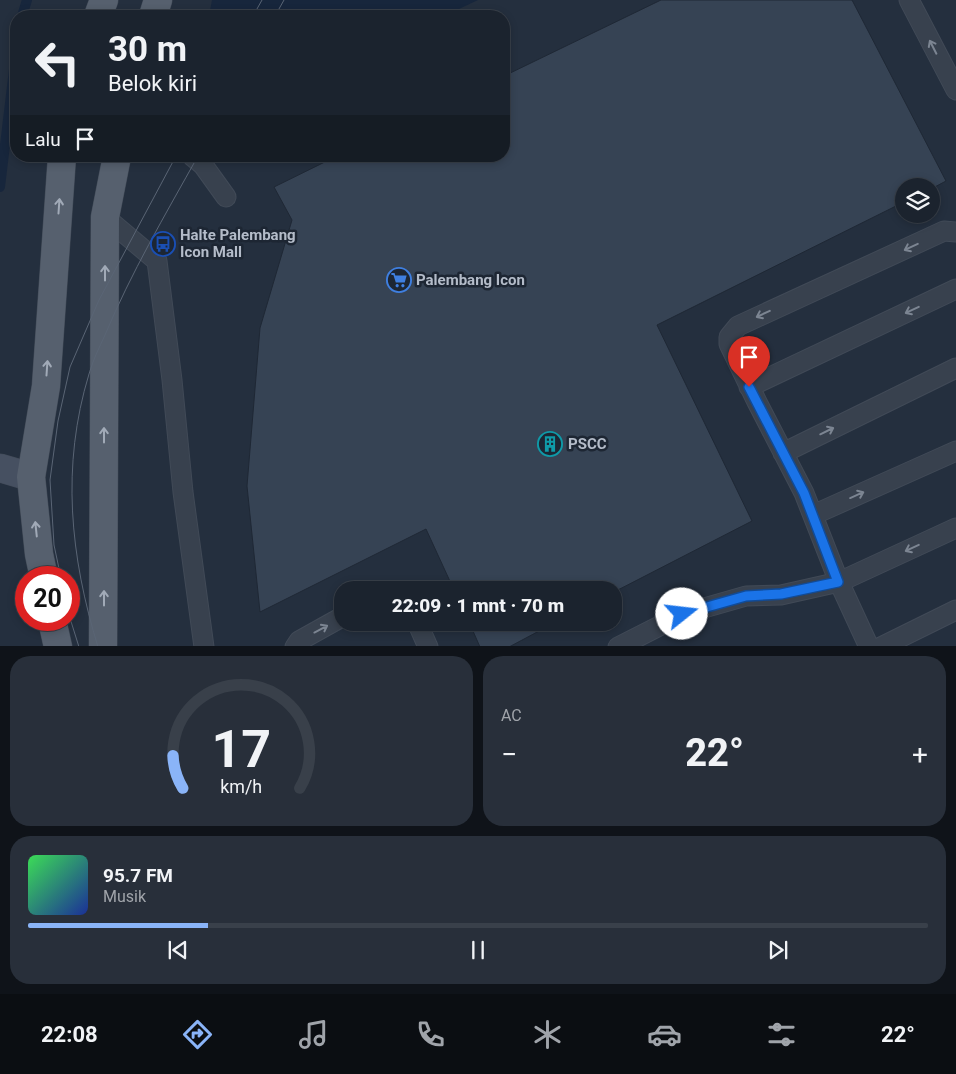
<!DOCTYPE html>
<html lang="id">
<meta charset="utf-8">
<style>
:root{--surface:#1b232e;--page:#282f3a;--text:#f1f3f6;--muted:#a0a4aa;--line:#39404a;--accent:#8ab4f8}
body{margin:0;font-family:Roboto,sans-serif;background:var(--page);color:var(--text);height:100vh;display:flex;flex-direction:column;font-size:19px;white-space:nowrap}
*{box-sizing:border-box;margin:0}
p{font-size:16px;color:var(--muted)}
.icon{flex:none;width:28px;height:28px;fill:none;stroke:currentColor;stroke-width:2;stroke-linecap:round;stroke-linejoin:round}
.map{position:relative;height:646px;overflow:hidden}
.side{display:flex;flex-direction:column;gap:10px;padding:10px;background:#0f1319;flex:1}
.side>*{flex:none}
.hud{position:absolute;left:10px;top:10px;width:500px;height:152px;border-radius:20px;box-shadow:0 2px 8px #0003,0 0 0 1px var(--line);background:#1b232e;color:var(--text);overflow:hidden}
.buttons{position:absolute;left:895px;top:178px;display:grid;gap:10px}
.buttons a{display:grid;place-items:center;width:45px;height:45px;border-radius:50%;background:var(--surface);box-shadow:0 2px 8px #0003,0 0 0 1px var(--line);font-size:25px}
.speed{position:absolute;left:15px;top:566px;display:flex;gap:10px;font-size:25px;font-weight:700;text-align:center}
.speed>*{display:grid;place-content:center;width:65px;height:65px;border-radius:50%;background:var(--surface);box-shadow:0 2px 8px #0003,0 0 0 1px var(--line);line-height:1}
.speed .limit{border:8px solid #d22;background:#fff;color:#111}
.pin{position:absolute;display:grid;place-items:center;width:42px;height:42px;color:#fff;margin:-51px -21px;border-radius:50% 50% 50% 0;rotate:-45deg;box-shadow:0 0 5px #0007}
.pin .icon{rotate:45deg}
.me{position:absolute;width:55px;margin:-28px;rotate:74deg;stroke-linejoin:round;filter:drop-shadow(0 0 4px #0008)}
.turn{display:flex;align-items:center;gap:18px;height:105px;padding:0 15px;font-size:22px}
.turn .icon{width:65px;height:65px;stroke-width:2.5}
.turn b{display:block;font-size:35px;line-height:42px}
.then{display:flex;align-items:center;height:48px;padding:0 15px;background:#0003;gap:10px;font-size:19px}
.big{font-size:38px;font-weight:800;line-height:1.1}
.side .tile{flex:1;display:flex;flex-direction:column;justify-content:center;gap:8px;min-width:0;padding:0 18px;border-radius:20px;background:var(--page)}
.side .dial{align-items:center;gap:0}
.dial svg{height:130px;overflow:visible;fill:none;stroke:var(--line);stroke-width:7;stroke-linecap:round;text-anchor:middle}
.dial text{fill:var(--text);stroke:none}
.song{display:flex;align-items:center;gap:15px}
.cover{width:60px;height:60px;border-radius:8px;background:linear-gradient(135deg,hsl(130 70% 55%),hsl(230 70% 35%))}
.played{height:5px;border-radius:2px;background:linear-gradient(90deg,var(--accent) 20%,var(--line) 20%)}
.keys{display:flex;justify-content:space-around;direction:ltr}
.heat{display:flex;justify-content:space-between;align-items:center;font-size:28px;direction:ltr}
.side .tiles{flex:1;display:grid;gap:10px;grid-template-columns:1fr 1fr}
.tile:last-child{grid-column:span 2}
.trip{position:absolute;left:334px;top:581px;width:288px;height:50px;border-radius:20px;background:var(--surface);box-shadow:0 2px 8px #0003,0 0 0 1px var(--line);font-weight:800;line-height:50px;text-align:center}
.menu{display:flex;height:80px;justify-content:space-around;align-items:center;background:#0b0e12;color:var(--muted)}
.menu .icon{width:35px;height:35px}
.menu .selected{color:var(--accent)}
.menu b{font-size:22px;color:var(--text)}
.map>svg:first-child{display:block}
</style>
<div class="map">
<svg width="956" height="647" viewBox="0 0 956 647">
<rect width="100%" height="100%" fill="#242f3e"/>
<path fill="#17263c" d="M 212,0 L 478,0 L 444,16 L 209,16 Z"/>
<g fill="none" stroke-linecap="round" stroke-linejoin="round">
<path stroke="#17263c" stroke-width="10" d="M 22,16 L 27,0
M 0,187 L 16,53"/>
</g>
<path fill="#364354" stroke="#1f2835" d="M 661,0 L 852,0 L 946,181 L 931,189 L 931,186 L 904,186 L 904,202 L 657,325 L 752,521 L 612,593 L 612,590 L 454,590 L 426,529 L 260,612 L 247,486 L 260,328 L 292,220 L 274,187 L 337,156 L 504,156 L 504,76 Z
M 469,622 L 556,622 L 509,647 L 480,647 Z"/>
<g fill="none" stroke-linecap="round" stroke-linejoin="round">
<defs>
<path id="lane" d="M 909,0 L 956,90
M 192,156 L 203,165 L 226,197
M 105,217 L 157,261 L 172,380 L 183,492 L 204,647
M 749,387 L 956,289
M 783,453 L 956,368
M 813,515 L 956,451
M 417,622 L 428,647
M 295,647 L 299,641 L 342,617
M 618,647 L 683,614 L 746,596 L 781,595 L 839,582 L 956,528
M 869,647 L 839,582 L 804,493 L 757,402 L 729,344 L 729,337 L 738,326 L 944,231 L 956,232
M 881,647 L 956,610"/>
<path id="secondary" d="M 0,468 L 31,477"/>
<path id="primary" d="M 98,16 L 104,0
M 153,16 L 158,0
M 44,578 L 39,554 L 31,477 L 46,386 L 62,156
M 52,620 L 58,647
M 103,647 L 105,217 L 117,156"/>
</defs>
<use href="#lane" stroke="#414a57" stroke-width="21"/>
<use href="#secondary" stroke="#414a57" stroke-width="29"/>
<use href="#primary" stroke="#414a57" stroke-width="29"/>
<use href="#lane" stroke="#38414e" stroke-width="19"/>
<use href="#secondary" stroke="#465061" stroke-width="28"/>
<use href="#primary" stroke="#56606e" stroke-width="28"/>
<path stroke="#5a6575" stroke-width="1" d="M 253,16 L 262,0
M 275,16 L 284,0
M 61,578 L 54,545 L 50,480 L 58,421 L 70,367 L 99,300 L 176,156
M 69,615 L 79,647
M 98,647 C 70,556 61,466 89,374 C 93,360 99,348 105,335 C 131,273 165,215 198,156"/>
</g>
<defs><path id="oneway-shaft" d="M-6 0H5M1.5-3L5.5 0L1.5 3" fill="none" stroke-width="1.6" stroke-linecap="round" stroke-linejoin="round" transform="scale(1.25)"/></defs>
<g stroke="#7c8592">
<use href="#oneway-shaft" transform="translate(933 47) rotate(-117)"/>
<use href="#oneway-shaft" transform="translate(911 247) rotate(155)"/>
<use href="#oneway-shaft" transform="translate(912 310) rotate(155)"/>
<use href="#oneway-shaft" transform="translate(763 314) rotate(155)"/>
<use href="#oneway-shaft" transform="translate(827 431) rotate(-26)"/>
<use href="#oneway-shaft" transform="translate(857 495) rotate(-24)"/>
<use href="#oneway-shaft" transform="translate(912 548) rotate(155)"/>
<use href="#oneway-shaft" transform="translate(321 629) rotate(-28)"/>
</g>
<g stroke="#a1aab7">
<use href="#oneway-shaft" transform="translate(59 206) rotate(-86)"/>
<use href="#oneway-shaft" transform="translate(105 273) rotate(-90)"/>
<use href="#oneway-shaft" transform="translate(47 368) rotate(-86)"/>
<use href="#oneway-shaft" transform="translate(104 435) rotate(-90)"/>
<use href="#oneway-shaft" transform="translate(36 529) rotate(-96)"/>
<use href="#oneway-shaft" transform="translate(104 598) rotate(-90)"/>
</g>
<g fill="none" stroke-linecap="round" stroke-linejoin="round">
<defs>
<path id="route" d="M 682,614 L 746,596 L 781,594 L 838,582 L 804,493 L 749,387"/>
</defs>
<use href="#route" stroke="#114b97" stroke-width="12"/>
<use href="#route" stroke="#1a73e8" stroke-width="9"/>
</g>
<defs>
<symbol id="bus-ring" viewBox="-11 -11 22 22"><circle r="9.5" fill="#1d2633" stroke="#1a4fb4" stroke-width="1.5"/><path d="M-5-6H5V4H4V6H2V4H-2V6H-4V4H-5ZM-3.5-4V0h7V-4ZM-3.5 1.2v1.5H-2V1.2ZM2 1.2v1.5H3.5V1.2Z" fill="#1a4fb4"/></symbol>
<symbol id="supermarket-ring" viewBox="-11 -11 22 22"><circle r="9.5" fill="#1d2633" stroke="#3f7fe0" stroke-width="1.5"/><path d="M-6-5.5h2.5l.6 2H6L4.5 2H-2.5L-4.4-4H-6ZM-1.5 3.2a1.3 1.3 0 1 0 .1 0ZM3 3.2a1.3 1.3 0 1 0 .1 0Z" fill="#3f7fe0"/></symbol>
<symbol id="building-ring" viewBox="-11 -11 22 22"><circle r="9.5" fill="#1d2633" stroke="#0f9aa8" stroke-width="1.5"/><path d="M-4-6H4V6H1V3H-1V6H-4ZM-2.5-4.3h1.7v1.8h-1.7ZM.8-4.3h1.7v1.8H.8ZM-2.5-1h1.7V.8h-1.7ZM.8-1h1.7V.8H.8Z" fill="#0f9aa8"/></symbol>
</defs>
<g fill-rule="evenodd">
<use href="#bus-ring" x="149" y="230" width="28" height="28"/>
<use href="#supermarket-ring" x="385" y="266" width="28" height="28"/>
<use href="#building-ring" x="536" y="430" width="28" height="28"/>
</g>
<g text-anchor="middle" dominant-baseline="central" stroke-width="5" stroke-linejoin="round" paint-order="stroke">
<g font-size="15" font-weight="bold" fill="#b4bcc9" stroke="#1d2633" text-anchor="start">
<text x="180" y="235">Halte Palembang<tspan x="180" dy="17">Icon Mall</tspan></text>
<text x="416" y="280">Palembang Icon</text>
<text x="568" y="444">PSCC</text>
</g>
</g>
</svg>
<div class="buttons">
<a><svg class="icon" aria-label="layers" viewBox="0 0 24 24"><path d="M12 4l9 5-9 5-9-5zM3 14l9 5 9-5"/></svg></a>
</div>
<div class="speed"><div class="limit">20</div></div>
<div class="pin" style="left:749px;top:387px;background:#d93025"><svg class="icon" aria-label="arrive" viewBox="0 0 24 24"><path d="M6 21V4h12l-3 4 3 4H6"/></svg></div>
<svg class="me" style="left:682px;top:614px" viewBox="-20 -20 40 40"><circle r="19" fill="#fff"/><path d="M0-13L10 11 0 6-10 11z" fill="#1a73e8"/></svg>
<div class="trip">22:09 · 1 mnt · 70 m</div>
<div class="hud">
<div class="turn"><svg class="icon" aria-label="left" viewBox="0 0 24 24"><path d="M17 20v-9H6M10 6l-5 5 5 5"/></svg><div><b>30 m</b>Belok kiri</div></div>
<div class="then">Lalu<svg class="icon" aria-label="arrive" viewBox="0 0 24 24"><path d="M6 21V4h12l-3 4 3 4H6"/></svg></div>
</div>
</div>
<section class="side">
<div class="tiles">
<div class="tile dial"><svg viewBox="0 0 100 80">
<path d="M14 69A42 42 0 1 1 86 69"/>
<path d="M14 69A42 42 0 0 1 8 49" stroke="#8ab4f8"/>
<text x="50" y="56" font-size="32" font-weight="700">17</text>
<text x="50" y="72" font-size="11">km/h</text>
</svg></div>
<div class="tile"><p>AC</p>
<div class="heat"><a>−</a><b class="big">22°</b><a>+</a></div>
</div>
<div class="tile">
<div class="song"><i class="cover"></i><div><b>95.7 FM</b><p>Musik</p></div></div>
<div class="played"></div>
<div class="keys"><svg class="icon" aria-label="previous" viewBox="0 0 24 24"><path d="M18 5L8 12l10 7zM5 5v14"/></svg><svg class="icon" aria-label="pause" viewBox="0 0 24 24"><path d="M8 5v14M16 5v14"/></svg><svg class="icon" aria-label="next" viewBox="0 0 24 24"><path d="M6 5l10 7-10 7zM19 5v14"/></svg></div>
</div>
</div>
</section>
<nav class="menu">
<b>22:08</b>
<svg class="icon selected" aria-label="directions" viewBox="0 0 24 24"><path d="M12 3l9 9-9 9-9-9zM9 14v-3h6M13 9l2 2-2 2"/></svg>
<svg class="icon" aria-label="music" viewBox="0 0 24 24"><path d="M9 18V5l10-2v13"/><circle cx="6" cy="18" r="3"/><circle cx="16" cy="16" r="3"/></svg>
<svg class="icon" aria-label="phone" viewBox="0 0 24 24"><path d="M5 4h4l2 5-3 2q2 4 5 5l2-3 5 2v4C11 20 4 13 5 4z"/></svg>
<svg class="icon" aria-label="climate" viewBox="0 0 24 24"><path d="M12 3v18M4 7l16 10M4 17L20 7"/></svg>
<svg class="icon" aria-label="car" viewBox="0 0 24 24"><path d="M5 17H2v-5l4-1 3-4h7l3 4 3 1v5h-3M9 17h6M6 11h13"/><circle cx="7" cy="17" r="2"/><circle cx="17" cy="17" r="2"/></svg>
<svg class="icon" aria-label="filters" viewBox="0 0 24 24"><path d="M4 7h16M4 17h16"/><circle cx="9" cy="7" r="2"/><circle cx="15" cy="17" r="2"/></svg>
<b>22°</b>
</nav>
